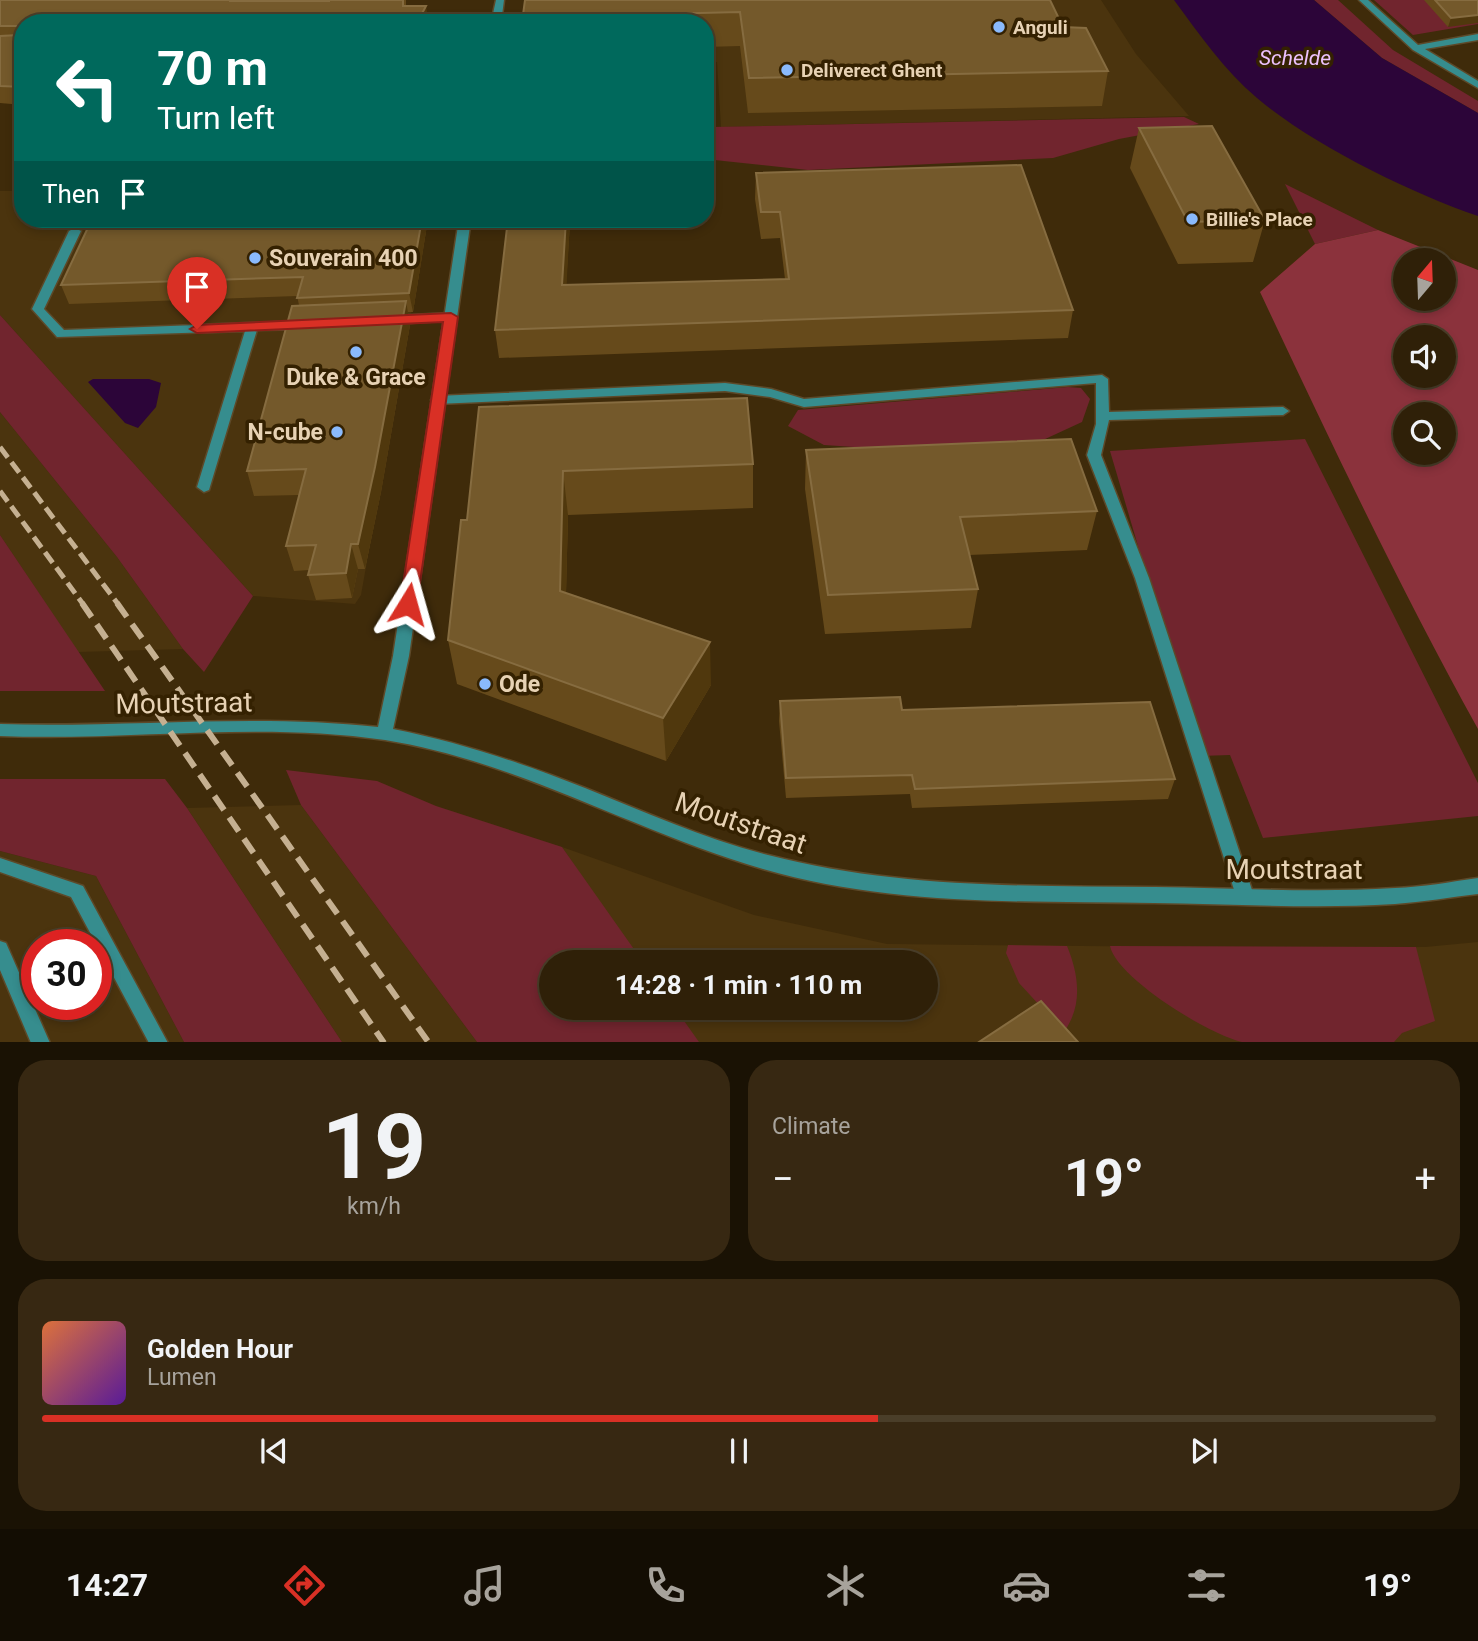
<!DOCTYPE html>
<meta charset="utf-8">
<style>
:root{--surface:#2f2008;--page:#372812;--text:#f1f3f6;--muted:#a7a39c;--line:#4a3e29;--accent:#d93025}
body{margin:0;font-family:Roboto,sans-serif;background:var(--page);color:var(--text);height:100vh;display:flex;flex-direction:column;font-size:26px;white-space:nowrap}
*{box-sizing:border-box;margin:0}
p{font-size:23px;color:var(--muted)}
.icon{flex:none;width:38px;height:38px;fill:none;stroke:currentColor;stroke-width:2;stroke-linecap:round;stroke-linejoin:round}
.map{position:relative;height:1042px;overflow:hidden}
.drawer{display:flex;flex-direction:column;gap:18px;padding:18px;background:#1a1204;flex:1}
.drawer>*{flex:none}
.top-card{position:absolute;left:14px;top:14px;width:700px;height:214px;border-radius:28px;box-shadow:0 4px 10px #0003,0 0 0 2px var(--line);background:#00695c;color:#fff;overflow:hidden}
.needle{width:46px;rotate:19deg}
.tools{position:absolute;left:1393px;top:248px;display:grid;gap:14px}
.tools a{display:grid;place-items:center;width:63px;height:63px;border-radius:50%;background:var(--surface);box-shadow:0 4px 10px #0003,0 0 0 2px var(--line);font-size:35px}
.speed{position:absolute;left:21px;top:929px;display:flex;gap:14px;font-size:35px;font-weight:700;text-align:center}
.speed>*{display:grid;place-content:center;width:91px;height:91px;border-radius:50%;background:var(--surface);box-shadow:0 4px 10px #0003,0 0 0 2px var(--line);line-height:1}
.speed .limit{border:10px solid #d22;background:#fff;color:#111}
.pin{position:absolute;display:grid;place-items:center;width:60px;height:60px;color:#fff;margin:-72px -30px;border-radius:50% 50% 50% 0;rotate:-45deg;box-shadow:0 0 7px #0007}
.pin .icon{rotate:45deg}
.me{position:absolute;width:77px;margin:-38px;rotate:8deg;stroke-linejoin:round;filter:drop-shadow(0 0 5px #0008)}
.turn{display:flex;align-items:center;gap:24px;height:147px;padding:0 28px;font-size:32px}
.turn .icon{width:91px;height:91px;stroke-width:2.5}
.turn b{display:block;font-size:49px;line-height:60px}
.then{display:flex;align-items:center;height:66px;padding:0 28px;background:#0003;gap:14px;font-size:26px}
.big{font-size:52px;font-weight:700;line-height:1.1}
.drawer .tile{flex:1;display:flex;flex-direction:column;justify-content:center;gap:10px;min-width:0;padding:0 24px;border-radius:28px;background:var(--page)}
.drawer .dial{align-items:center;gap:0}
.dial b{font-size:91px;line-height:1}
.song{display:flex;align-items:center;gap:21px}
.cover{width:84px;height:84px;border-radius:10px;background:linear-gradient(135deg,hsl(20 70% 55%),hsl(270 70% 35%))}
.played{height:7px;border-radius:4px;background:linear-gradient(90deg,var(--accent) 60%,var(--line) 60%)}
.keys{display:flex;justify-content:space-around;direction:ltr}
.heat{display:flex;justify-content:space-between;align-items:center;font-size:38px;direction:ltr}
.drawer .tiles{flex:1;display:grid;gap:18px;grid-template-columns:1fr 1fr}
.tile:last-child{grid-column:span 2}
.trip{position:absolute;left:539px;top:950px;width:399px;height:70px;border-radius:35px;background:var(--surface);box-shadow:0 4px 10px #0003,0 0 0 2px var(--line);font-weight:700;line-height:70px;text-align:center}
.menu{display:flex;height:112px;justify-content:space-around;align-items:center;background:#130d03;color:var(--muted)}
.menu .icon{width:49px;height:49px}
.menu .selected{color:var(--accent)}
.menu b{font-size:32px;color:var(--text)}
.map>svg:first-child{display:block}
</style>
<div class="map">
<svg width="1478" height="1043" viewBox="0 0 1478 1043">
<rect width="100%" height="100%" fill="#3f2b0a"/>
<path fill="#4b340e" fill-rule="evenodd" d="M 527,0 L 1101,0 L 1136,54 L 1189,116 L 721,127 L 717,62 L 705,62 L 705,23 L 524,23 Z
M 0,191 L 23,191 L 23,219 L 428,219 L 361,595 L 355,604 L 253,596 L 0,315 Z
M 0,412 L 117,557 L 183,649 L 78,652 L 0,535 Z
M 301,805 L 477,1042 L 342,1042 L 187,808 Z
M 562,847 L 754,915 L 887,944 L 1265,948 L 1425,947 L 1478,942 L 1478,1042 L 694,1042 L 671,1008 L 926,1008 L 926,962 L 640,962 Z
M 0,851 L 96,876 L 184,1042 L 0,1042 ZM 37,945 L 96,945 L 96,1004 L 37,1004 Z"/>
<path fill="#71252e" d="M 1314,0 L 1338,0 L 1393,50 L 1478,101 L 1478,113 L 1382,58 Z
M 1374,0 L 1478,0 L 1478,24 L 1413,35 Z
M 705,65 L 711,127 L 1184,117 L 1199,124 L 1119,139 L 1053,158 L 808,170 L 705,159 Z
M 1285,184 L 1378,230 L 1315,244 Z
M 0,315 L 253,596 L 204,672 L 183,649 L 117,557 L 0,412 Z
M 1068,387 L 1081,388 L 1090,399 L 1082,422 L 1043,440 L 899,450 L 824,445 L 788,426 L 798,410 Z
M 1305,439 L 1478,783 L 1478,816 L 1263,838 L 1230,755 L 1200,756 L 1110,451 Z
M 0,535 L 105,691 L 0,691 Z
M 286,770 L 377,781 L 436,806 L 562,847 L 643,962 L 551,962 L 551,1008 L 675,1008 L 699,1042 L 477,1042 L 301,805 Z
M 165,779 L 187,808 L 342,1042 L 184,1042 L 96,876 L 0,851 L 0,779 Z
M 1008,945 L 1067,946 C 1079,975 1083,1005 1064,1032 L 1019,983 L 1006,953 Z
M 1110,946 L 1416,947 L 1435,1021 L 1402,1033 L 1394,1042 C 1346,1043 1295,1043 1247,1043 C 1215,1039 1116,978 1110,946 Z"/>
<path fill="#8b323c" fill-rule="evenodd" d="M 1378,230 L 1478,270 L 1478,729 C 1399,587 1330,440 1260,292 L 1315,244 ZM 1405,261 L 1444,261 L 1444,299 L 1405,299 ZM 1405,338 L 1444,338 L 1444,376 L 1405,376 ZM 1405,415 L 1444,415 L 1444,453 L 1405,453 Z"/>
<path fill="#2c0539" d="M 1174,0 L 1314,0 L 1382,58 L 1478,113 L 1478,216 C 1409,192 1313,145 1257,98 C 1224,70 1199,34 1174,0 Z
M 93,379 L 149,379 L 161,383 L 156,407 L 138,428 L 125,423 L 88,382 Z"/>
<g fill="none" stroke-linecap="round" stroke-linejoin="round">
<defs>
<path id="service" d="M 75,228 L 81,231 L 44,309 L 64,330 L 306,321 L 312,325 L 306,329 L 257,330 L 209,490 L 204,492 L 197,487 L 245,331 L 57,337 L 32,309 L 69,231 Z
M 451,313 L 455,314 L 457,317 L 455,320 L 393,324 L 387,320 L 393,316 Z
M 1102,375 L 1108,379 L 1109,412 L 1283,407 L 1289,411 L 1283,415 L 1109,420 L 1101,455 L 1149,578 L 1254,896 L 1251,901 L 1245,904 L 1239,901 L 1236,896 L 1135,578 L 1087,455 L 1096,424 L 1096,383 L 804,407 L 770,397 L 725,391 L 437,404 L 431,400 L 437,396 L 725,383 L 771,389 L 804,399 Z
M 0,858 L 83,886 L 168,1043 L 149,1043 L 71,897 L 0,872 Z
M 0,941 L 6,943 L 50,1043 L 31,1043 L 0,970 Z"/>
<path id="minor" d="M 496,0 L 504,0 L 501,23 L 491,23 Z
M 1359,0 L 1368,0 L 1418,45 L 1478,34 L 1478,40 L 1425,49 L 1478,81 L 1478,88 L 1413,50 Z
M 459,219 L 471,219 L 409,656 L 393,729 C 459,742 522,763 585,788 C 645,812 705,839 768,855 C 895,888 1025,886 1155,887 C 1235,888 1315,893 1395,888 C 1423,887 1450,882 1478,878 L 1478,894 C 1451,897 1423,902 1395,904 C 1315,909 1234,904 1154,903 C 1024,901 890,906 763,869 C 635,832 518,761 385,740 C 258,721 128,741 0,736 L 0,724 C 126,728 252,713 378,727 L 393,656 Z"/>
</defs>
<use href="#service" stroke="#5d4929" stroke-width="3"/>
<use href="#minor" stroke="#5d4929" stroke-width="3"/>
<use href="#service" fill="#368d8e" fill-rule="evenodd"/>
<use href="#minor" fill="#368d8e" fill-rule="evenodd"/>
<path stroke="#c5b091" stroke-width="5" stroke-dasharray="13 6" stroke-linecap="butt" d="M 0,447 L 118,604
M 0,491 L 83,604"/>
<path stroke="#c5b091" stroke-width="6" stroke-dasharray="17 9" stroke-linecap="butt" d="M 82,603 L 384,1043
M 117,603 L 429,1043"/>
</g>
<path fill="#664a1b" d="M 0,0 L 329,1 L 329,0 L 406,0 L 406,6 L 23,23 L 23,105 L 0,103 Z
M 525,0 L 1063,27 L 1108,71 L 1102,106 L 748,113 L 740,46 L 705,47 L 705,23 L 522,23 Z
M 1424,0 L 1478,0 L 1448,27 Z
M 1139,128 L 1265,220 L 1253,262 L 1178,264 L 1130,168 Z
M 756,173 L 1073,310 L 1068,338 L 499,358 L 495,330 L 508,219 L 671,219 L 570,222 L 566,285 L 785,279 L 780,238 L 761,239 L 755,199 Z
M 92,219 L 428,219 L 413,312 L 408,312 L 410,325 L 381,492 L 365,569 L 358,569 L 352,598 L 316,600 L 308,575 L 309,570 L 294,571 L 286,546 L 299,495 L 254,496 L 247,471 L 299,305 L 297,296 L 69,304 L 61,285 Z
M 479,407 L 753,464 L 753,508 L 568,515 L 566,593 L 711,685 L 666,761 L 457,684 L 448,640 L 467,520 Z
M 806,450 L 1097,511 L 1087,550 L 969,555 L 978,589 L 971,628 L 825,634 L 805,489 Z
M 780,701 L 902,710 L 1175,779 L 1168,799 L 912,808 L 910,794 L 786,798 L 779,721 Z"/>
<path fill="#50380d" d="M 426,6 L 429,23 L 417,23 Z
M 1478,15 L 1478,23 L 1448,27 L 1451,18 Z
M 422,219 L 428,219 L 413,312 L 409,293 Z
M 566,219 L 570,219 L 570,222 L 565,313 L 562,285 Z
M 406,301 L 410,325 L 381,492 L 365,569 L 358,544 Z
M 563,471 L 568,515 L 565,635 L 560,591 Z
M 351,544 L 358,569 L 352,598 L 346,573 Z
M 710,642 L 711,685 L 666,761 L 663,718 Z"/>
<path fill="#74592b" stroke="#866c40" stroke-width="2" d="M 0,0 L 230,0 L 230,1 L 329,1 L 329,0 L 403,0 L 403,6 L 426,6 L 417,23 L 23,23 L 23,87 L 0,86 L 0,36 L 19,35 L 17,26 L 0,26 Z
M 525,0 L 1050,0 L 1063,27 L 1086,28 L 1108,71 L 749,78 L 740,12 L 618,15 L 618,20 L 522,22 Z
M 1435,0 L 1478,0 L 1478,15 L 1451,18 Z
M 1212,126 L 1265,220 L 1188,222 L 1139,128 Z
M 1021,165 L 1073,310 L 495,330 L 508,219 L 566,219 L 562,285 L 789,279 L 780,212 L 761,212 L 756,173 Z
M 92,219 L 422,219 L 409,293 L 297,298 L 303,277 L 61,285 Z
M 406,301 L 375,467 L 358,544 L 351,544 L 346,573 L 308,575 L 316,545 L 286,546 L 306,469 L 247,471 L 292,306 Z
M 747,398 L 753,464 L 563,471 L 560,591 L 710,642 L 663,718 L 448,640 L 461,520 L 467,520 L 479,407 Z
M 1071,439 L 1097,511 L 960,517 L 978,589 L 828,595 L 806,450 Z
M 900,697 L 902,710 L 1150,702 L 1175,779 L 915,789 L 912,775 L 786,778 L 780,701 Z
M 1041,1001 L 1078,1042 L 979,1042 Z"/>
<path fill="#d93025" stroke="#8d1f18" stroke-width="2" d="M 451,313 L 458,317 L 417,604 L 408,610 L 400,604 L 443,322 L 197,333 L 190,329 L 197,325 Z"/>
<g fill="#8abafc" stroke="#342101" stroke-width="2.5">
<circle cx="999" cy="27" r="7"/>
<circle cx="787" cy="70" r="7"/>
<circle cx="1192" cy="219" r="7"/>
<circle cx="255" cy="258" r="7"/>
<circle cx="356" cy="352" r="7"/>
<circle cx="337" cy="432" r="7"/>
<circle cx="485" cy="684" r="7"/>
</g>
<g text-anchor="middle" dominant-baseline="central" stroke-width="7" stroke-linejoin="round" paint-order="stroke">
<g font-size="19" font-weight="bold" fill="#e7d2b4" stroke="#342101" text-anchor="start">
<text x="1013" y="27">Anguli</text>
<text x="801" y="70">Deliverect Ghent</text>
<text x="1206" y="219">Billie's Place</text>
</g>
<g font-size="21" font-style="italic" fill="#ecc1fc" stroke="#342101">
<text x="1295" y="58">Schelde</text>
</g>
<g font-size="23" font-weight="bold" fill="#e7d2b4" stroke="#342101" text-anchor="start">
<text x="269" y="258">Souverain 400</text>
<text x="356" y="377" text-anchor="middle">Duke &amp; Grace</text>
<text x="323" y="432" text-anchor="end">N-cube</text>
<text x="499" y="684">Ode</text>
</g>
<g font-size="28" fill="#e7d2b4" stroke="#342101">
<text transform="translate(184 703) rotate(-1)">Moutstraat</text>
<text transform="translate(741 823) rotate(19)">Moutstraat</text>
<text x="1294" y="869">Moutstraat</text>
</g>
</g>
</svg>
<div class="tools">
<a><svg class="needle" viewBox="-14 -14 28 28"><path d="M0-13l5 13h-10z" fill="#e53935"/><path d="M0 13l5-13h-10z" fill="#a7a39c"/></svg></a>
<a><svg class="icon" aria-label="sound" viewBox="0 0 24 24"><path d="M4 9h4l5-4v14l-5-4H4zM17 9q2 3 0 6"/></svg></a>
<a><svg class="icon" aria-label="search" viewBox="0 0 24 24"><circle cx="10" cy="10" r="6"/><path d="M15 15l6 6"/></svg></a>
</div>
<div class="speed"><div class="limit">30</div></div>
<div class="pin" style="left:197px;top:329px;background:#d93025"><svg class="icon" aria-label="arrive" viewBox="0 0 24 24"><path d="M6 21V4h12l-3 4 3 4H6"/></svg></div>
<svg class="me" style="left:408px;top:604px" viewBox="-20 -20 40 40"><path d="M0-17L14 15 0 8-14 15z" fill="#d93025" stroke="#fff" stroke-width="4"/></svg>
<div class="trip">14:28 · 1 min · 110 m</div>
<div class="top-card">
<div class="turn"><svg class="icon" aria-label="left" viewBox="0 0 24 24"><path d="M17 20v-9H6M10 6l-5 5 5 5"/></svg><div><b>70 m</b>Turn left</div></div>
<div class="then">Then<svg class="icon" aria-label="arrive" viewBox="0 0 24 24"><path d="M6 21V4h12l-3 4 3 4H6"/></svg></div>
</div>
</div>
<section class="drawer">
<div class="tiles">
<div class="tile dial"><b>19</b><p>km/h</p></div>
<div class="tile"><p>Climate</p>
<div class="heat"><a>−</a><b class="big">19°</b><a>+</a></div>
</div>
<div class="tile">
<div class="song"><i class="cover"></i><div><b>Golden Hour</b><p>Lumen</p></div></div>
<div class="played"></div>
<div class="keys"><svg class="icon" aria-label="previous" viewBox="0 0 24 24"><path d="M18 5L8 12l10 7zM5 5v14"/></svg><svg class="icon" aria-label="pause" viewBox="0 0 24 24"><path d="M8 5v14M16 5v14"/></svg><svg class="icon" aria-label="next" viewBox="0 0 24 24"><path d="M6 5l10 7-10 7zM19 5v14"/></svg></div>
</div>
</div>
</section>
<nav class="menu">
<b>14:27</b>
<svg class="icon selected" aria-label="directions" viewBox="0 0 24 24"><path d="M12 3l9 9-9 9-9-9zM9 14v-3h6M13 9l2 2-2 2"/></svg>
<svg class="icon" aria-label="music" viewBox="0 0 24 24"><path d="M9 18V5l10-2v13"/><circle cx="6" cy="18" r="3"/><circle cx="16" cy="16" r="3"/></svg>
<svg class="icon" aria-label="phone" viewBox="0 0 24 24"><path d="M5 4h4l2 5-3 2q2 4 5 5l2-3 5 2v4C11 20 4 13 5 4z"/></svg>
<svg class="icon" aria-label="climate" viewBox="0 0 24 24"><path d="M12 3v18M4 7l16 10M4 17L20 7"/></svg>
<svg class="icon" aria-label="car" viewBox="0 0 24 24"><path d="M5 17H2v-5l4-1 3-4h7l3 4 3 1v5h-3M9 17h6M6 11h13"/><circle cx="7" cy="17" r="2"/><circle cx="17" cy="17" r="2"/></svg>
<svg class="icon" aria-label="filters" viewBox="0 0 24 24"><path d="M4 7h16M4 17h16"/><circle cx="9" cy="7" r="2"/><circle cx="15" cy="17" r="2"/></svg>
<b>19°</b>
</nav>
